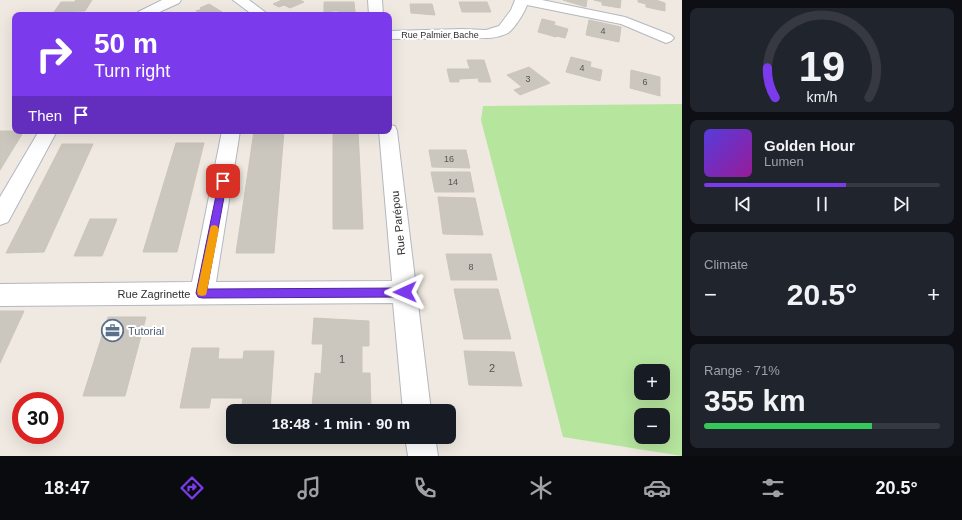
<!DOCTYPE html>
<meta charset="utf-8">
<style>
:root{--surface:#171b24;--page:#20242c;--text:#f1f3f6;--muted:#9ea1a6;--line:#363941;--accent:#7c3aed}
body{margin:0;font-family:Arial,sans-serif;background:var(--page);color:var(--text);height:100vh;display:flex;flex-direction:column;font-size:15px;white-space:nowrap}
*{box-sizing:border-box;margin:0}
p{font-size:13px;color:var(--muted)}
.icon{flex:none;width:22px;height:22px;fill:none;stroke:currentColor;stroke-width:2;stroke-linecap:round;stroke-linejoin:round}
.map{position:relative;flex:1;overflow:hidden}
.drawer{display:flex;flex-direction:column;gap:8px;padding:8px;background:#0d0f14;width:280px}
.drawer>*{flex:none}
.banner{position:absolute;left:12px;top:12px;width:380px;height:122px;border-radius:8px;box-shadow:0 4px 16px #0002;background:#7c3aed;color:#fff;overflow:hidden}
.tools{position:absolute;left:634px;top:364px;display:grid;gap:8px}
.tools a{display:grid;place-items:center;width:36px;height:36px;border-radius:8px;background:var(--surface);box-shadow:0 4px 16px #0002;font-size:20px}
.speed{position:absolute;left:12px;top:392px;display:flex;gap:8px;font-size:20px;font-weight:700;text-align:center}
.speed>*{display:grid;place-content:center;width:52px;height:52px;border-radius:50%;background:var(--surface);box-shadow:0 4px 16px #0002;line-height:1}
.speed .limit{border:6px solid #d22;background:#fff;color:#111}
.pin{position:absolute;display:grid;place-items:center;width:34px;height:34px;color:#fff;margin:-17px;border-radius:8px;box-shadow:0 2px 6px #0006}
.me{position:absolute;width:44px;margin:-22px;rotate:269deg;stroke-linejoin:round;filter:drop-shadow(0 0 3px #0008)}
.turn{display:flex;align-items:center;gap:14px;height:84px;padding:0 16px;font-size:18px}
.turn .icon{width:52px;height:52px;stroke-width:2.5}
.turn b{display:block;font-size:28px;line-height:34px}
.then{display:flex;align-items:center;height:38px;padding:0 16px;background:#0003;gap:8px;font-size:15px}
.big{font-size:30px;font-weight:700;line-height:1.1}
.drawer .widget{flex:1;display:flex;flex-direction:column;justify-content:center;gap:6px;min-width:0;padding:0 14px;border-radius:8px;background:var(--page)}
.drawer .dial{align-items:center;gap:0}
.dial svg{height:104px;overflow:visible;fill:none;stroke:var(--line);stroke-width:7;stroke-linecap:round;text-anchor:middle}
.dial text{fill:var(--text);stroke:none}
.song{display:flex;align-items:center;gap:12px}
.cover{width:48px;height:48px;border-radius:6px;background:linear-gradient(135deg,hsl(250 70% 55%),hsl(300 70% 35%))}
.played{height:4px;border-radius:2px;background:linear-gradient(90deg,var(--accent) 60%,var(--line) 60%)}
.keys{display:flex;justify-content:space-around;direction:ltr}
.heat{display:flex;justify-content:space-between;align-items:center;font-size:22px;direction:ltr}
.charge{height:6px;border-radius:3px;background:linear-gradient(90deg,#34c759 71%,var(--line) 0)}
.trip{position:absolute;left:226px;top:404px;width:230px;height:40px;border-radius:8px;background:var(--surface);box-shadow:0 4px 16px #0002;font-weight:700;line-height:40px;text-align:center}
.tabs{display:flex;height:64px;justify-content:space-around;align-items:center;background:#090b0e;color:var(--muted)}
.tabs .icon{width:28px;height:28px}
.tabs .current{color:var(--accent)}
.tabs b{font-size:18px;color:var(--text)}
main{display:flex;flex:1;min-height:0}
.map>svg:first-child{display:block}
</style>
<main>
<div class="map">
<svg width="682" height="456" viewBox="0 0 682 456">
<rect width="100%" height="100%" fill="#efe9e1"/>
<path fill="#b6e59e" fill-rule="evenodd" d="M 682,104 L 682,456 L 563,437 L 481,120 L 483,106 ZM 641,371 L 663,371 L 663,393 L 641,393 ZM 641,415 L 663,415 L 663,437 L 641,437 Z"/>
<path fill="#cbc7bf" stroke="#cbc5ba" d="M 76,0 L 92,0 L 85,11 L 54,12 L 61,2 L 74,2 Z
M 282,0 L 300,0 L 304,2 L 290,8 L 284,5 L 279,7 L 273,4 Z
M 563,0 L 587,0 L 586,7 Z
M 594,0 L 621,0 L 620,8 L 602,5 L 602,2 Z
M 638,0 L 656,0 L 665,3 L 665,11 L 646,7 L 646,4 L 638,2 Z
M 324,2 L 354,2 L 355,12 L 339,13 L 339,11 L 332,11 L 332,13 L 324,13 Z
M 459,2 L 487,2 L 491,12 L 462,12 Z
M 209,4 L 222,12 L 216,15 L 202,15 L 196,11 L 202,9 L 200,8 Z
M 410,4 L 432,4 L 435,15 L 411,13 Z
M 542,19 L 555,22 L 554,25 L 568,29 L 565,38 L 557,36 L 556,37 L 538,32 Z
M 589,20 L 621,27 L 619,42 L 586,35 Z
M 571,57 L 591,62 L 590,67 L 602,70 L 600,81 L 566,72 Z
M 467,60 L 484,60 L 491,82 L 479,82 L 478,78 L 459,79 L 459,82 L 450,82 L 447,69 L 470,69 Z
M 529,67 L 550,83 L 520,95 L 514,90 L 522,87 L 507,75 Z
M 631,70 L 660,77 L 660,96 L 630,88 Z
M 0,131 L 24,131 L 0,170 Z
M 254,131 L 284,131 L 274,253 L 236,253 Z
M 333,131 L 358,131 L 363,229 L 333,229 Z
M 176,143 L 204,143 L 177,252 L 143,252 Z
M 62,144 L 93,144 L 44,252 L 6,253 Z
M 429,150 L 466,150 L 470,168 L 432,167 Z
M 431,172 L 470,172 L 474,192 L 435,192 Z
M 438,197 L 475,198 L 483,235 L 443,234 Z
M 90,219 L 117,219 L 102,256 L 74,256 Z
M 446,254 L 491,254 L 497,280 L 451,280 Z
M 454,289 L 498,289 L 511,339 L 464,339 Z
M 0,311 L 24,311 L 0,363 Z
M 108,317 L 146,317 L 125,396 L 83,396 Z
M 314,318 L 369,321 L 369,346 L 362,346 L 362,373 L 370,373 L 371,410 L 312,407 L 315,373 L 321,374 L 323,344 L 312,344 Z
M 192,348 L 219,348 L 218,359 L 243,359 L 244,351 L 274,351 L 270,411 L 241,411 L 243,398 L 211,398 L 209,408 L 180,408 Z
M 464,351 L 514,352 L 522,386 L 469,385 Z"/>
<g fill="none" stroke-linecap="round" stroke-linejoin="round">
<defs>
<path id="minor" d="M 162,0 L 181,0 L 179,3 L 153,15 L 136,15 L 138,12 Z
M 233,0 L 249,0 L 269,15 L 253,15 Z
M 368,0 L 382,0 L 383,15 L 369,15 Z
M 515,0 L 542,0 L 625,17 L 671,35 L 674,38 L 671,41 L 666,43 L 621,24 L 527,5 C 525,12 514,29 508,33 C 492,41 477,37 460,38 C 436,38 413,39 389,39 L 389,31 L 462,29 L 486,30 L 499,26 L 511,10 Z
M 389,125 L 395,126 L 397,131 L 431,411 L 403,411 L 393,303 L 0,306 L 0,284 L 192,282 L 222,131 L 240,131 L 216,282 L 392,281 L 379,131 L 389,131 Z
M 39,131 L 57,131 L 8,222 L 0,225 L 0,197 Z
M 405,437 L 435,437 L 438,456 L 408,456 Z"/>
</defs>
<use href="#minor" stroke="#b4b7c1" stroke-width="2"/>
<use href="#minor" fill="#fff" fill-rule="evenodd"/>
</g>
<path fill="#7c3aed" stroke="#51269a" d="M 223,178 L 227,181 L 207,289 L 405,288 L 409,289 L 410,292 L 409,295 L 405,297 L 202,298 L 198,297 L 196,293 L 219,181 Z"/>
<path fill="#f59e0b" d="M 214,225 L 217,226 L 219,229 L 207,291 L 206,295 L 202,296 L 198,295 L 197,291 L 210,229 L 211,226 Z"/>
<defs>
<symbol id="office-ring" viewBox="-11 -11 22 22"><circle r="9.5" fill="#fff" stroke="#5c6f8a" stroke-width="1.5"/><path d="M-6-3h4V-5.5h4V-3h4V5H-6ZM-1-4.5V-3h2v-1.5ZM-6 0V1H6V0Z" fill="#5c6f8a"/></symbol>
</defs>
<g fill-rule="evenodd">
<use href="#office-ring" x="100" y="318" width="25" height="25"/>
</g>
<g text-anchor="middle" dominant-baseline="central" stroke-width="4" stroke-linejoin="round" paint-order="stroke">
<g font-size="9" fill="#555452">
<text x="603" y="31">4</text>
<text x="582" y="68">4</text>
<text x="528" y="79">3</text>
<text x="645" y="82">6</text>
<text x="449" y="159">16</text>
<text x="453" y="182">14</text>
<text x="471" y="267">8</text>
</g>
<g font-size="9" fill="#2e2e2e" stroke="#fff">
<text x="440" y="35">Rue Palmier Bache</text>
</g>
<g font-size="11" fill="#2e2e2e" stroke="#fff">
<text transform="translate(398 223) rotate(-96)">Rue Parépou</text>
<text x="154" y="294">Rue Zagrinette</text>
</g>
<g font-size="11" fill="#4e5e75" stroke="#fff" text-anchor="start">
<text x="128" y="331">Tutorial</text>
</g>
<g font-size="11" fill="#555452">
<text x="342" y="359">1</text>
<text x="492" y="368">2</text>
</g>
</g>
</svg>
<div class="tools">
<a>+</a>
<a>−</a>
</div>
<div class="speed"><div class="limit">30</div></div>
<div class="pin" style="left:223px;top:181px;background:#d93025"><svg class="icon" aria-label="arrive" viewBox="0 0 24 24"><path d="M6 21V4h12l-3 4 3 4H6"/></svg></div>
<svg class="me" style="left:405px;top:292px" viewBox="-20 -20 40 40"><path d="M0-17L14 15 0 8-14 15z" fill="#7c3aed" stroke="#fff" stroke-width="4"/></svg>
<div class="trip">18:48 · 1 min · 90 m</div>
<div class="banner">
<div class="turn"><svg class="icon" aria-label="right" viewBox="0 0 24 24"><path d="M7 20v-9h11M14 6l5 5-5 5"/></svg><div><b>50 m</b>Turn right</div></div>
<div class="then">Then<svg class="icon" aria-label="arrive" viewBox="0 0 24 24"><path d="M6 21V4h12l-3 4 3 4H6"/></svg></div>
</div>
</div>
<section class="drawer">
<div class="widget dial"><svg viewBox="0 0 100 80">
<path d="M14 69A42 42 0 1 1 86 69"/>
<path d="M14 69A42 42 0 0 1 8 46" stroke="#7c3aed"/>
<text x="50" y="56" font-size="32" font-weight="700">19</text>
<text x="50" y="72" font-size="11">km/h</text>
</svg></div>
<div class="widget">
<div class="song"><i class="cover"></i><div><b>Golden Hour</b><p>Lumen</p></div></div>
<div class="played"></div>
<div class="keys"><svg class="icon" aria-label="previous" viewBox="0 0 24 24"><path d="M18 5L8 12l10 7zM5 5v14"/></svg><svg class="icon" aria-label="pause" viewBox="0 0 24 24"><path d="M8 5v14M16 5v14"/></svg><svg class="icon" aria-label="next" viewBox="0 0 24 24"><path d="M6 5l10 7-10 7zM19 5v14"/></svg></div>
</div>
<div class="widget"><p>Climate</p>
<div class="heat"><a>−</a><b class="big">20.5°</b><a>+</a></div>
</div>
<div class="widget"><p>Range · 71%</p><b class="big">355 km</b><div class="charge"></div></div>
</section>
</main>
<nav class="tabs">
<b>18:47</b>
<svg class="icon current" aria-label="directions" viewBox="0 0 24 24"><path d="M12 3l9 9-9 9-9-9zM9 14v-3h6M13 9l2 2-2 2"/></svg>
<svg class="icon" aria-label="music" viewBox="0 0 24 24"><path d="M9 18V5l10-2v13"/><circle cx="6" cy="18" r="3"/><circle cx="16" cy="16" r="3"/></svg>
<svg class="icon" aria-label="phone" viewBox="0 0 24 24"><path d="M5 4h4l2 5-3 2q2 4 5 5l2-3 5 2v4C11 20 4 13 5 4z"/></svg>
<svg class="icon" aria-label="climate" viewBox="0 0 24 24"><path d="M12 3v18M4 7l16 10M4 17L20 7"/></svg>
<svg class="icon" aria-label="car" viewBox="0 0 24 24"><path d="M5 17H2v-5l4-1 3-4h7l3 4 3 1v5h-3M9 17h6M6 11h13"/><circle cx="7" cy="17" r="2"/><circle cx="17" cy="17" r="2"/></svg>
<svg class="icon" aria-label="filters" viewBox="0 0 24 24"><path d="M4 7h16M4 17h16"/><circle cx="9" cy="7" r="2"/><circle cx="15" cy="17" r="2"/></svg>
<b>20.5°</b>
</nav>
